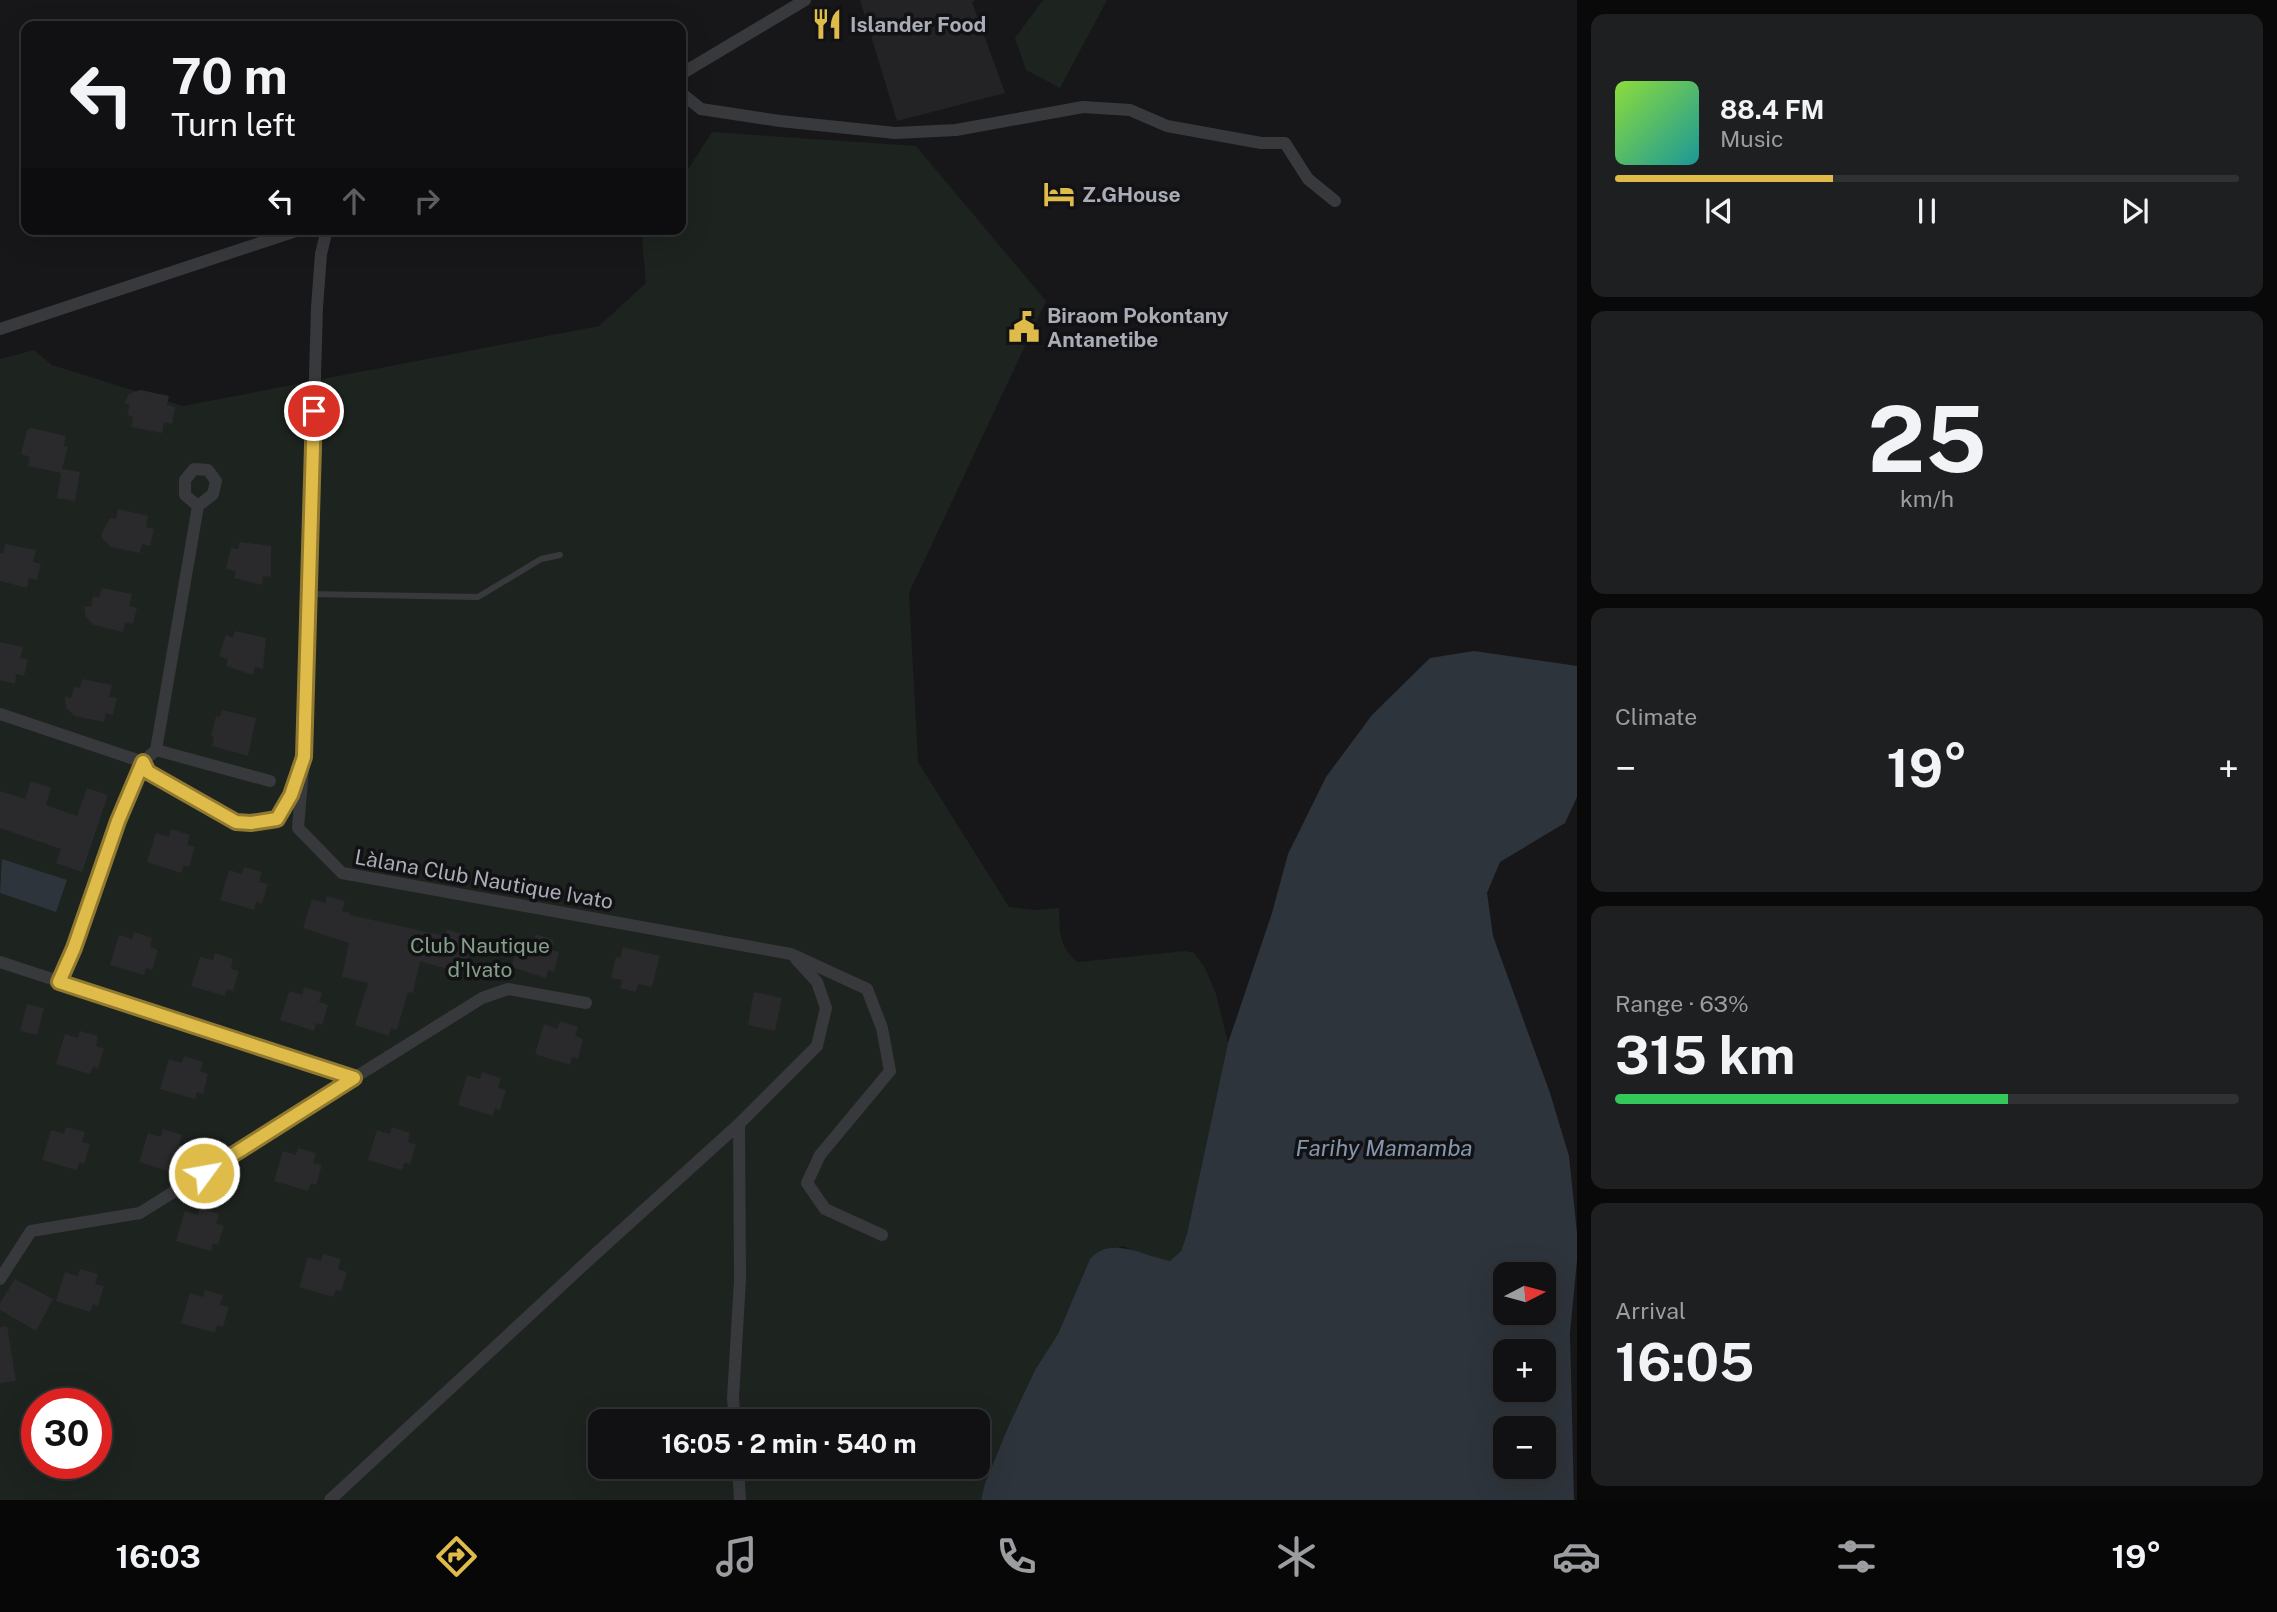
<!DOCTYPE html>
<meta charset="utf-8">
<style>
:root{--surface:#111113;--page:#1e1f21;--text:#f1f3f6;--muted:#9c9da0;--line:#303133;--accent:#dfbc49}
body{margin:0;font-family:"Public Sans",sans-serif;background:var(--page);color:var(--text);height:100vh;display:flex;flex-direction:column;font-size:26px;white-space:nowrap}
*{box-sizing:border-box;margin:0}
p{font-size:23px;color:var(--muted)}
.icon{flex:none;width:38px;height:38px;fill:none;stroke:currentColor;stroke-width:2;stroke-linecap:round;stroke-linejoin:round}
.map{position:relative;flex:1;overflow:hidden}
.side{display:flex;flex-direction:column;gap:14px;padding:14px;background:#09090a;width:700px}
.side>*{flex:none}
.hud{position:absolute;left:21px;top:21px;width:665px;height:214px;border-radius:14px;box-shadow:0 7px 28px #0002,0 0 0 2px var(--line);background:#111113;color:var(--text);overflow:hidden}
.needle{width:46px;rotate:84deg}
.buttons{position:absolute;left:1493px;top:1262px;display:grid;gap:14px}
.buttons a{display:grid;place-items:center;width:63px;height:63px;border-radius:14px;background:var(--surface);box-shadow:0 7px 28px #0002,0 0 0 2px var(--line);font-size:35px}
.speed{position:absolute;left:21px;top:1388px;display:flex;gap:14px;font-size:35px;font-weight:700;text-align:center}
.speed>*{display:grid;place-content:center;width:91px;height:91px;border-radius:50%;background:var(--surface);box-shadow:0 7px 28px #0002,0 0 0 2px var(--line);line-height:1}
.speed .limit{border:10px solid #d22;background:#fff;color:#111}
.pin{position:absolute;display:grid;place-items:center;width:60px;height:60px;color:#fff;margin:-30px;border:4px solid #fff;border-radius:50%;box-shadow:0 2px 7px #0007}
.me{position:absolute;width:77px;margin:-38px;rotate:58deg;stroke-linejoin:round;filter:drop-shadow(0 0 5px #0008)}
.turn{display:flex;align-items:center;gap:24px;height:147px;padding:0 35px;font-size:32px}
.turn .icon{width:91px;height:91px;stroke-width:2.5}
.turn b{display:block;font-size:49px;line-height:60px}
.lanes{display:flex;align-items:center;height:66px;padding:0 35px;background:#0003;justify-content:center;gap:35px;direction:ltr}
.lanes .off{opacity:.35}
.big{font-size:52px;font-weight:700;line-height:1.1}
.side .tile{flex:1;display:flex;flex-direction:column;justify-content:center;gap:10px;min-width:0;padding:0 24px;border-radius:14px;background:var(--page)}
.side .dial{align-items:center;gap:0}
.dial b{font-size:91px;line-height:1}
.song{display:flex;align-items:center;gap:21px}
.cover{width:84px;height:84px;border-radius:10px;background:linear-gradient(135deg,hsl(90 70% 55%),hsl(180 70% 35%))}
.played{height:7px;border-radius:4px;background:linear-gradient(90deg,var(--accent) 35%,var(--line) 35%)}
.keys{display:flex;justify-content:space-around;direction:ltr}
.heat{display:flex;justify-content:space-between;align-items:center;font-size:38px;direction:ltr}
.charge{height:10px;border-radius:5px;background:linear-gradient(90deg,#34c759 63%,var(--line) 0)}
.trip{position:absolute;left:588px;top:1409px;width:402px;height:70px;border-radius:14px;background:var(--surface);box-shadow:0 7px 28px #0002,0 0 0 2px var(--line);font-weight:700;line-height:70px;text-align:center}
.dock{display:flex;height:112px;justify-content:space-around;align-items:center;background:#070708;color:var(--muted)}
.dock .icon{width:49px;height:49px}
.dock .on{color:var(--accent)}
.dock b{font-size:32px;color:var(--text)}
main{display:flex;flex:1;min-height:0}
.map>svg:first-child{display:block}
</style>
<main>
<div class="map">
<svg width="1577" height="1500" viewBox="0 0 1577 1500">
<rect width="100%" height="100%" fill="#171719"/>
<path fill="#232325" d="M 860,0 L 975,0 L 972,2 L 1005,93 L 897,121 Z"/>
<path fill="#1d231f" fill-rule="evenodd" d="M 1043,0 L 1107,0 L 1060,88 L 1026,70 L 1015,38 Z
M 712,132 L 916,146 L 1046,301 L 909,593 L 918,762 L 1009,907 L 1036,910 L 1059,908 C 1060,931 1058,947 1078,962 L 1185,951 L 1194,953 L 1205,968 L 1216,994 L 1228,1043 L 1187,1235 L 1181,1251 L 1170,1261 L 1150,1257 L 1123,1246 L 1090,1259 L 1058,1334 L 1035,1370 L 1009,1425 L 985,1483 L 981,1500 L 0,1500 L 0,359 L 34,350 L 52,365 L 183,406 L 599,326 L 646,283 L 642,240 L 649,229 L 681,229 L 681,180 ZM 37,1404 L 96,1404 L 96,1463 L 37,1463 ZM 600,1421 L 978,1421 L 978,1466 L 600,1466 Z"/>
<path fill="#2e343b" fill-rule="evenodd" d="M 1474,651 L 1577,666 L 1577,797 L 1565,823 L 1500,862 L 1487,893 L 1493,936 L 1550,1093 L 1569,1156 L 1577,1233 L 1577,1260 L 1570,1333 L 1574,1500 L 981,1500 L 985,1483 L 1009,1425 L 1035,1370 L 1058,1334 L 1090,1259 C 1111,1235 1144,1256 1170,1261 L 1181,1251 L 1187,1234 L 1228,1043 L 1272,913 L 1288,854 L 1326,777 L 1372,715 L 1430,658 ZM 1505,1274 L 1544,1274 L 1544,1312 L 1505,1312 ZM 1505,1351 L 1544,1351 L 1544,1390 L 1505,1390 ZM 1505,1428 L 1544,1428 L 1544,1466 L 1505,1466 Z
M 2,859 L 67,880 L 56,912 L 0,893 Z"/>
<path fill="#2a2a2c" d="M 140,390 L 169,396 L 167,405 L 175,407 L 172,424 L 164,422 L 162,433 L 131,427 L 133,417 L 127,415 L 130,405 L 124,403 L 129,394 Z
M 31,428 L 66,436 L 64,446 L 68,447 L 62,469 L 80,472 L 75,501 L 57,498 L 61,473 L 28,466 L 30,457 L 21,454 L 27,430 Z
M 118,509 L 148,516 L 146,527 L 154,529 L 150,546 L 142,544 L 140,553 L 111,547 L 102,538 L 102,533 L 110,518 L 116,519 Z
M 240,542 L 271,546 L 271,577 L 263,576 L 262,585 L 234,578 L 236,571 L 226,569 L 231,548 L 238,549 Z
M 5,544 L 36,550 L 33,562 L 41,564 L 37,580 L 29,578 L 27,588 L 0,581 L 0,553 L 3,554 Z
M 102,588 L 132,594 L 129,606 L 137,608 L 133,624 L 125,622 L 123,632 L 94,625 L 86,617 L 84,606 L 91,607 L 93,596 L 99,598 Z
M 235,631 L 266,638 L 263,669 L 255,667 L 253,675 L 226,666 L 228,659 L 219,656 L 226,635 L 233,638 Z
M 0,642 L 23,647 L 20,658 L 28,660 L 24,676 L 16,674 L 15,684 L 0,680 Z
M 82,679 L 112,685 L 109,697 L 117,698 L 113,715 L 106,713 L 104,722 L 75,716 L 66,708 L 65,696 L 71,698 L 74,687 L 80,688 Z
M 222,710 L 256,718 L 248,756 L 212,746 L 214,737 L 211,736 L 216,716 L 220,717 Z
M 31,781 L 51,788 L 46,805 L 77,816 L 87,788 L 108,795 L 82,872 L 56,863 L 61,849 L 0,828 L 0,791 L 25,799 Z
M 171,829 L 190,835 L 187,845 L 195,847 L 189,867 L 184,865 L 181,873 L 147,862 L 156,833 L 169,837 Z
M 244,867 L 262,872 L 259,882 L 268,884 L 262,904 L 256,902 L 254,910 L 220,900 L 229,870 L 242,874 Z
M 327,896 L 345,901 L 342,911 L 351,913 L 350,915 L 445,936 L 447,929 L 465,935 L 462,944 L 471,947 L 465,966 L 459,965 L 457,972 L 420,961 L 413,993 L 408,992 L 397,1030 L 391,1028 L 389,1036 L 355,1025 L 368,983 L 342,977 L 349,943 L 303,928 L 312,899 L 325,903 Z
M 134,932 L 152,938 L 150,947 L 158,950 L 152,970 L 146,968 L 144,975 L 110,965 L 119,935 L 132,939 Z
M 536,934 L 554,940 L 551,950 L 559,952 L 554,972 L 548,970 L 546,978 L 511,967 L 520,938 L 533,942 Z
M 623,947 L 660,956 L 652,987 L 638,984 L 636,992 L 620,988 L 622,980 L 611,978 L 616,957 L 620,958 Z
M 215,953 L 233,959 L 231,969 L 239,971 L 233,991 L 227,989 L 225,996 L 191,986 L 200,957 L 213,960 Z
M 304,987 L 322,993 L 319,1002 L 328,1005 L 322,1025 L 316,1023 L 314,1031 L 280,1020 L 289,991 L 302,995 Z
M 754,992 L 782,998 L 775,1031 L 748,1025 Z
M 27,1004 L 44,1008 L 37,1035 L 20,1031 Z
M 560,1021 L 578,1027 L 575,1036 L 583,1039 L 578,1059 L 572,1057 L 570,1065 L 535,1054 L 544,1024 L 557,1029 Z
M 80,1031 L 98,1036 L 96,1046 L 104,1049 L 98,1068 L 93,1067 L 90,1074 L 56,1064 L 65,1034 L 78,1038 Z
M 184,1056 L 203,1062 L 200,1071 L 208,1074 L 203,1094 L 197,1092 L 195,1099 L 160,1089 L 169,1059 L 182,1063 Z
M 482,1072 L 501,1078 L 498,1087 L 506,1090 L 500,1110 L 495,1108 L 493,1116 L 458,1105 L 467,1075 L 480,1079 Z
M 66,1127 L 85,1132 L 82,1142 L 90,1144 L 84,1164 L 79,1162 L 77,1170 L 42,1160 L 51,1130 L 64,1134 Z
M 392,1127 L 410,1133 L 408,1142 L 416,1145 L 410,1164 L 404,1163 L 402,1170 L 368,1160 L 377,1130 L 390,1134 Z
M 163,1129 L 182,1135 L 179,1145 L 187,1147 L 181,1167 L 176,1165 L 174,1173 L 139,1162 L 148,1133 L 161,1137 Z
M 298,1148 L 316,1153 L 313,1163 L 322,1165 L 316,1185 L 311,1183 L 308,1191 L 274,1181 L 283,1151 L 296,1155 Z
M 200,1208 L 219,1214 L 216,1223 L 224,1226 L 218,1245 L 213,1244 L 211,1251 L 176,1241 L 185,1211 L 198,1215 Z
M 323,1254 L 341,1259 L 338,1269 L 347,1272 L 341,1291 L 336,1290 L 333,1297 L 299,1287 L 308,1257 L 321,1261 Z
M 80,1269 L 98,1274 L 95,1284 L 104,1286 L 98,1306 L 93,1304 L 90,1312 L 56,1301 L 65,1272 L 78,1276 Z
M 15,1279 L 53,1299 L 36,1331 L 0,1310 L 0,1303 Z
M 205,1290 L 223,1295 L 220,1305 L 229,1307 L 223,1327 L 217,1325 L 215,1333 L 181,1323 L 190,1293 L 203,1297 Z
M 7,1326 L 16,1381 L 0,1383 L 0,1327 Z"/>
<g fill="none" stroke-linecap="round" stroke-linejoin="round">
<path stroke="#38393d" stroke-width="6" d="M 308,594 L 478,597 L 541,559 L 560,555"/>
<path stroke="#38393d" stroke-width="12" d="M 681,74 L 805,0
M 681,93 L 701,109 L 780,121 L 895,133 L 956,130 L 1083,107 L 1130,110 L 1167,126 L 1261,143 L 1285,143 L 1308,179 L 1335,201
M 327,229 L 321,254 L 317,307 L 304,757 L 298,828 L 342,873 L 791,954 L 867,989 L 882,1028 L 890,1071 L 820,1155 L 807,1183 L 825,1209 L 882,1235
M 0,329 L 302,229
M 0,714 L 143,762 L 156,750 L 270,781
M 156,750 L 198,506 L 213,494 L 216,481 L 208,470 L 194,469 L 185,480 L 185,495 L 198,506
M 0,962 L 354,1078 L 482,998 L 508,989 L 586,1003
M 59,982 L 74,948 L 118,821 L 143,762 L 148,772 L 236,822 L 251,823 L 277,819 L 298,777
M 0,1279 L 31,1231 L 140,1213 L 354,1078
M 735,1421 L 733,1398 L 740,1280 L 739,1124
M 738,1466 L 740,1500
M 330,1500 L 591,1258 L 739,1124 L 817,1046 L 826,1008 L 817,982 L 796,959"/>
</g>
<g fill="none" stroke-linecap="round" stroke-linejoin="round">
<defs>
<path id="route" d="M 204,1173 L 354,1078 L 59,982 L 74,948 L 118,821 L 143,762 L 148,772 L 236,822 L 251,823 L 277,819 L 291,795 L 304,757 L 314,411"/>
</defs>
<use href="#route" stroke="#917a2f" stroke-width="18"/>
<use href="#route" stroke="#dfbc49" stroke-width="12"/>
</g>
<defs>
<symbol id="restaurant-bare" viewBox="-9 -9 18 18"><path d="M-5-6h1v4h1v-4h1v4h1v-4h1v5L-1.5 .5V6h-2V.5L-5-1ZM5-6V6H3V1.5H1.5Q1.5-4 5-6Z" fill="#dfbc49" stroke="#121214" stroke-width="2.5" paint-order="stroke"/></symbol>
<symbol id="hotel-bare" viewBox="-9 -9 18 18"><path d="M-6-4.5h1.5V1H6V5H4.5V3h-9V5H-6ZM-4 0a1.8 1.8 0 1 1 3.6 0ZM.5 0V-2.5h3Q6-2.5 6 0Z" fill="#dfbc49" stroke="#121214" stroke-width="2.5" paint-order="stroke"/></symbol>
<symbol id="civic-bare" viewBox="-9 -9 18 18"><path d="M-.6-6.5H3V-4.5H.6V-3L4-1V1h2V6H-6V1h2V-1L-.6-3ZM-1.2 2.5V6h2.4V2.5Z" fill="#dfbc49" stroke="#121214" stroke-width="2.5" paint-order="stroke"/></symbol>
</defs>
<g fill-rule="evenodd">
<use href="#restaurant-bare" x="805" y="2" width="44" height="44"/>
<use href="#hotel-bare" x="1037" y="172" width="44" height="44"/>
<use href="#civic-bare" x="1002" y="305" width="44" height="44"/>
</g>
<g text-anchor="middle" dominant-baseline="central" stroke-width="7" stroke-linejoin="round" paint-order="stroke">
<g font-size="21" font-weight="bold" fill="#aaadb7" stroke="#121214" text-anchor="start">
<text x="850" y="24">Islander Food</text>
<text x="1082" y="194">Z.GHouse</text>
<text x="1047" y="315">Biraom Pokontany<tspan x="1047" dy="24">Antanetibe</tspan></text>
</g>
<g font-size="21" fill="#aaadb7" stroke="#121214">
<text transform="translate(484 879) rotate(10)">Làlana Club Nautique Ivato</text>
</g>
<g font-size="21" fill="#84a088" stroke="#121214">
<text x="480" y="945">Club Nautique<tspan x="480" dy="24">d'Ivato</tspan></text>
</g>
<g font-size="23" font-style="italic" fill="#8597ae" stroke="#121214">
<text x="1384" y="1147">Farihy Mamamba</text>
</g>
</g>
</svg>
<div class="buttons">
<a><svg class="needle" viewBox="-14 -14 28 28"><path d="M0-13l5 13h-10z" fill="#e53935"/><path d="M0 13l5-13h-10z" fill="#9c9da0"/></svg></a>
<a>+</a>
<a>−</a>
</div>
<div class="speed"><div class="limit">30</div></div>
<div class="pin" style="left:314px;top:411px;background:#d93025"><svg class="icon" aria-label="arrive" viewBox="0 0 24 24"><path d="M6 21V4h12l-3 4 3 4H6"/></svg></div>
<svg class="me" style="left:204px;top:1173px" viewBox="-20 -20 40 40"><circle r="17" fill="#dfbc49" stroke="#fff" stroke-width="3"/><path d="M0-11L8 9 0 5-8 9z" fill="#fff"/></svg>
<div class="trip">16:05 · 2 min · 540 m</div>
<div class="hud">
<div class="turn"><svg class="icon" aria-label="left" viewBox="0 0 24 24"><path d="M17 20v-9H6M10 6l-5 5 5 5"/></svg><div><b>70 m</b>Turn left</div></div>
<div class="lanes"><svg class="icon" aria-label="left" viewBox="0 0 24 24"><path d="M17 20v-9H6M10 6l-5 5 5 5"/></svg><svg class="icon off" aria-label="ahead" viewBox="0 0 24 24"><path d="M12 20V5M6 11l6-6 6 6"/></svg><svg class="icon off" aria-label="right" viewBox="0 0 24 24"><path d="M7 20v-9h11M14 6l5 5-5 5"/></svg></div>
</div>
</div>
<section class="side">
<div class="tile">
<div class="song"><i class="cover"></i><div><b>88.4 FM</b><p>Music</p></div></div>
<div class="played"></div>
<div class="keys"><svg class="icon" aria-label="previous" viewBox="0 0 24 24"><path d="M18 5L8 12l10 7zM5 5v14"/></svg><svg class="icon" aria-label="pause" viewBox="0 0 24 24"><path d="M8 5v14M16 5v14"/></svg><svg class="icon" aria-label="next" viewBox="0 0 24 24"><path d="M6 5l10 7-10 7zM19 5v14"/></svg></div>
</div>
<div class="tile dial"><b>25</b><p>km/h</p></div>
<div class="tile"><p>Climate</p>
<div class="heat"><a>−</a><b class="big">19°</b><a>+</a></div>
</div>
<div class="tile"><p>Range · 63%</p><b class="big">315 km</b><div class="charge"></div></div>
<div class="tile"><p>Arrival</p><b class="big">16:05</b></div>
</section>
</main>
<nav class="dock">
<b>16:03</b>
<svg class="icon on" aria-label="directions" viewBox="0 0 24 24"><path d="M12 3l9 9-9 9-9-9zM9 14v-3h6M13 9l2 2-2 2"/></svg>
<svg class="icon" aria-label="music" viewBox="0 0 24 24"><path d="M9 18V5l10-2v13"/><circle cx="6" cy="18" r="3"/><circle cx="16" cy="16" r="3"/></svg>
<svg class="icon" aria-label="phone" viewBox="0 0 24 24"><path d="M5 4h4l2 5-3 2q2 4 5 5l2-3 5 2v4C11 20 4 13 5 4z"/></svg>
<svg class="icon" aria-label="climate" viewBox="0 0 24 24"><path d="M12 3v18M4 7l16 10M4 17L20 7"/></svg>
<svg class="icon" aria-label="car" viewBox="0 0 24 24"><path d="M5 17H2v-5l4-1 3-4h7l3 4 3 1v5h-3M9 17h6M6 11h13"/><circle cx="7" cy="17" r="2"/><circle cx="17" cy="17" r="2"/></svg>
<svg class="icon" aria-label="filters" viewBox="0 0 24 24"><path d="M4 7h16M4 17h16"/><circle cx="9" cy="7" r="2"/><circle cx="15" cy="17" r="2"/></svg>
<b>19°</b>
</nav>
